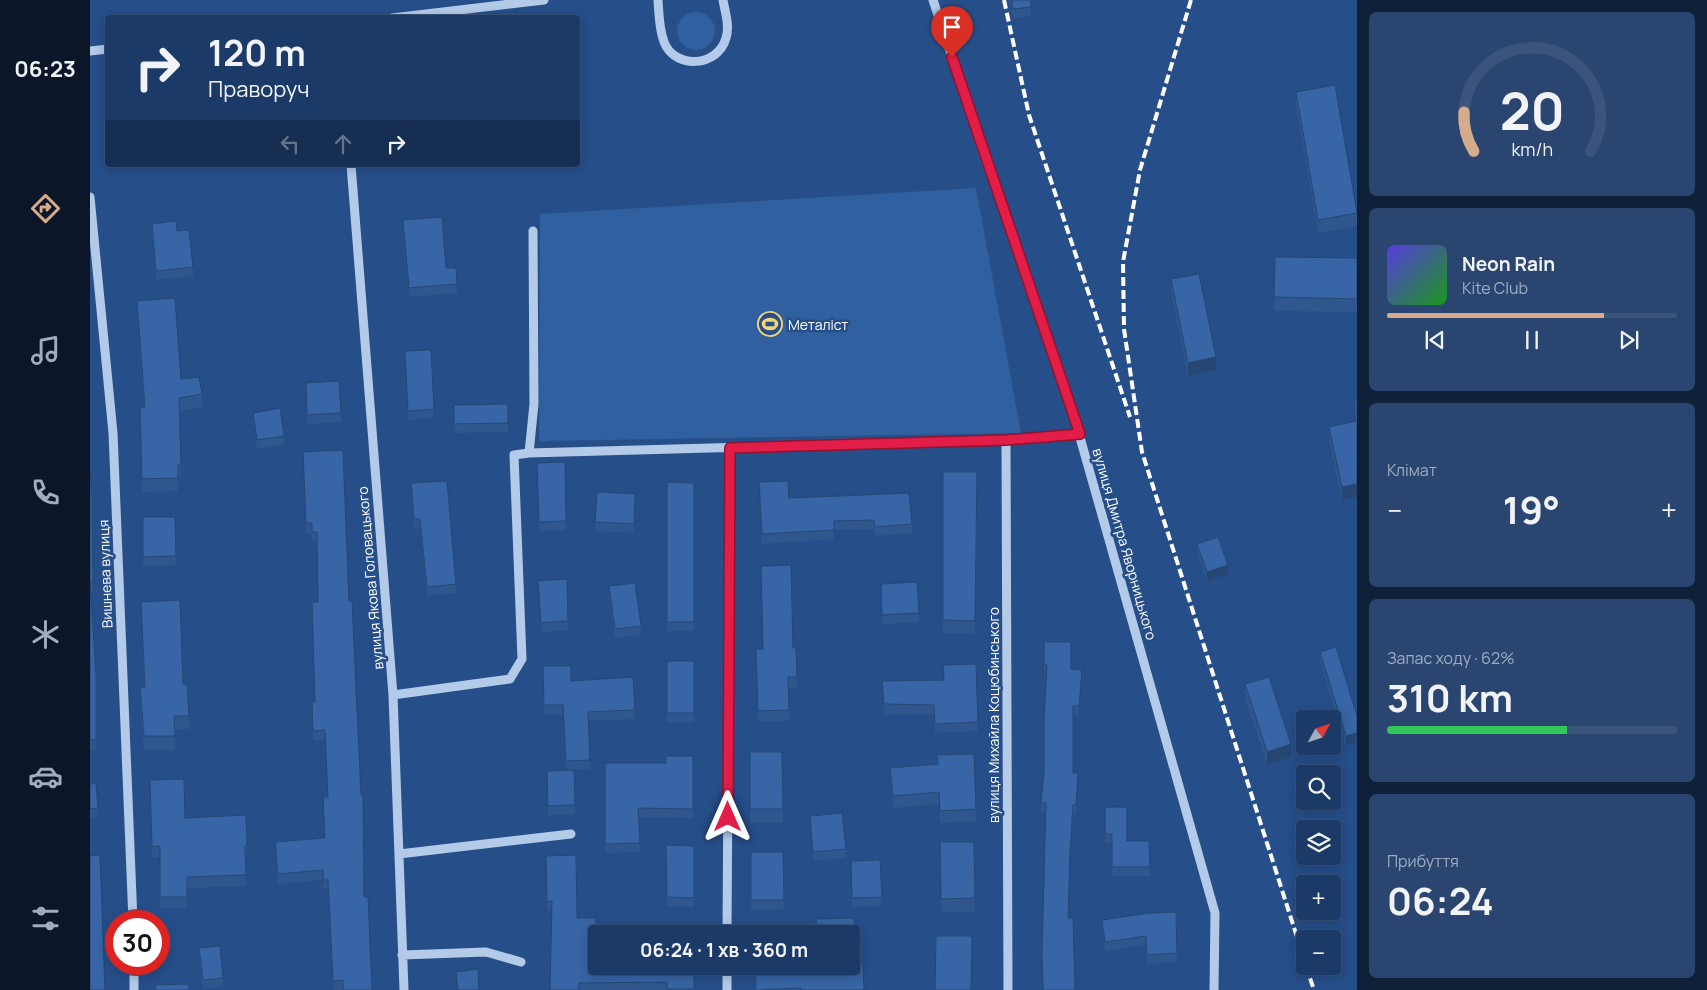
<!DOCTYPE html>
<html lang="uk">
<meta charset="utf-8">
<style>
:root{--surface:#1c3a67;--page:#294570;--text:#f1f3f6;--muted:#a0adc0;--line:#3a547b;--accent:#d6ab8b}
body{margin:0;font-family:Manrope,sans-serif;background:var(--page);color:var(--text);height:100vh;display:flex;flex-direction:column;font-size:19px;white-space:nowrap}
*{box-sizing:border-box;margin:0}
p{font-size:16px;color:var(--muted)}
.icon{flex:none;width:28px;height:28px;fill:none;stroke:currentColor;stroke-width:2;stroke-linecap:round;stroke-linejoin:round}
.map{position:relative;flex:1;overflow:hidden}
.drawer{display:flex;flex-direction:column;gap:12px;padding:12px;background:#0f2039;width:350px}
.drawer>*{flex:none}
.top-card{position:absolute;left:15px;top:15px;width:475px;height:152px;border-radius:5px;box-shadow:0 2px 12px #0003,0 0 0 1px var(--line);background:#1c3a67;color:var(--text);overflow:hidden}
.needle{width:32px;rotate:50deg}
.buttons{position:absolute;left:1206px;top:710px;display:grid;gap:10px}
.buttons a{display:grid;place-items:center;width:45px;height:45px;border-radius:5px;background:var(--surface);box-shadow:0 2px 12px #0003,0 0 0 1px var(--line);font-size:25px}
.speed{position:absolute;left:15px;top:910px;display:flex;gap:10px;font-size:25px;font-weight:700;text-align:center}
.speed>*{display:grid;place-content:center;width:65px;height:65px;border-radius:50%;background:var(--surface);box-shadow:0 2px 12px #0003,0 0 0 1px var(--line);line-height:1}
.speed .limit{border:8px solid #d22;background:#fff;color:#111}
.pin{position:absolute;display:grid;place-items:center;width:42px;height:42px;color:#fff;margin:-51px -21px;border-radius:50% 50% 50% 0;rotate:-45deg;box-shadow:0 0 5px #0007}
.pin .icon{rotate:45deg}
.me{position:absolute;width:55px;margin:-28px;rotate:0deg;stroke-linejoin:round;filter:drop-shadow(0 0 4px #0008)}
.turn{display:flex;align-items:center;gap:18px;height:105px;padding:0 20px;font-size:22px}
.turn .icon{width:65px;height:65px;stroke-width:2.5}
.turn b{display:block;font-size:35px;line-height:42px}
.lanes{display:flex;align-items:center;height:48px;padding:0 20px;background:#0003;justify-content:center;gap:25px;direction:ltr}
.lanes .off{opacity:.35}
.big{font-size:38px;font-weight:700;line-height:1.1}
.drawer .card{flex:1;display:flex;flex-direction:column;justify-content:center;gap:8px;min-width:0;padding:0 18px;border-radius:8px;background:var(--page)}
.drawer .dial{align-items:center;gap:0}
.dial svg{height:130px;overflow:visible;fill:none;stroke:var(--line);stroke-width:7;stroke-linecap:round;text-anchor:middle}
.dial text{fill:var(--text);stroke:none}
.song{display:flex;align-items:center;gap:15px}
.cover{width:60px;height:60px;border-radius:8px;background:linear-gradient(135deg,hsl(250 70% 55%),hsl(120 70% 35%))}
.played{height:5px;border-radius:2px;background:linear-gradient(90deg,var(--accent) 75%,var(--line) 75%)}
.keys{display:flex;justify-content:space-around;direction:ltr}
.heat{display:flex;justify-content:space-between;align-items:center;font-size:28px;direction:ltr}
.charge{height:8px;border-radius:4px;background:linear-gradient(90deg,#34c759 62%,var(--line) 0)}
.trip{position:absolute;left:498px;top:925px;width:272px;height:50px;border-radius:5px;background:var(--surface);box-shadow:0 2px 12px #0003,0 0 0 1px var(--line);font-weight:700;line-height:50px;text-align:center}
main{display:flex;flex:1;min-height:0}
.tab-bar{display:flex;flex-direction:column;width:90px;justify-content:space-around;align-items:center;background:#0b1729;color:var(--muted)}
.tab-bar .icon{width:35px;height:35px}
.tab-bar .selected{color:var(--accent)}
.tab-bar b{font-size:22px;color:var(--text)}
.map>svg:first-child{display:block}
</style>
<main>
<nav class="tab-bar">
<b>06:23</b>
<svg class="icon selected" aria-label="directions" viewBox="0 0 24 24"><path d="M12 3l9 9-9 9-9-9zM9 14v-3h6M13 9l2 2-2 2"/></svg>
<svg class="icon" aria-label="music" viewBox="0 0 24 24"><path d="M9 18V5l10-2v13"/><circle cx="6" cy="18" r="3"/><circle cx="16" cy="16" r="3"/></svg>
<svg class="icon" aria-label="phone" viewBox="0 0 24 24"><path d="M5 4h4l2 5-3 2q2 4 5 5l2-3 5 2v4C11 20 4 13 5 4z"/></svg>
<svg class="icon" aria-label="climate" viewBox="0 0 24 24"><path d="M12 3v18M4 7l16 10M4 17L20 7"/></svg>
<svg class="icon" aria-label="car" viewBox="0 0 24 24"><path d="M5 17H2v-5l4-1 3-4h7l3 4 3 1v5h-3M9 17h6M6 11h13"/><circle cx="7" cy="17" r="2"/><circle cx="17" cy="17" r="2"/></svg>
<svg class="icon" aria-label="filters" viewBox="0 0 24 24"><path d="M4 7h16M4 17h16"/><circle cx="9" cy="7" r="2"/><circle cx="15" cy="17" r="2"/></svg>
</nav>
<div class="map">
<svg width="1267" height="990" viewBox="0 0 1267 990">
<rect width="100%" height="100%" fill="#264e89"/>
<path fill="#3160a0" d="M587 31a19 19 0 1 1 38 0a19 19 0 1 1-38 0Z
M 886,188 L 931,433 L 449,441 L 450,214 Z"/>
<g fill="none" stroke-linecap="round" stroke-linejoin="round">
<path stroke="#b3cae9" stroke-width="9" d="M 568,0 C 569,14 569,29 574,42 C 585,70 628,67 636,38 C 640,26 635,12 633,0
M 843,0 L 989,434 L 1125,913 L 1124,990
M 302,18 L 454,0
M 0,51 L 18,49
M 261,165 L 303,695 L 314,990
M 0,197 L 23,433 L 43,921
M 443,231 L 444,404 L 439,453 L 916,440 L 989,434
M 916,440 L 918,990
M 303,695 L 420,679 L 432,659 L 424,455 L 439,453
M 309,854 L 481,834
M 637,934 L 640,448
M 312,955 L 396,952 L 431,962
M 44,964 L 44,990
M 637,990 L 637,966"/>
<path stroke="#fff" stroke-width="4" stroke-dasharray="9 4" stroke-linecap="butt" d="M 914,0 L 939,115 L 1040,417
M 1101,0 L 1050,170 L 1033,262 L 1034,329 L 1052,452 L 1215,962
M 1216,966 L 1224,990"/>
</g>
<path fill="#2f578e" d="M 920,0 L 940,0 L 941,16 L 923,18 Z
M 1206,92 L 1267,212 L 1267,226 L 1228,233 L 1206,105 Z
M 313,220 L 356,268 L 367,284 L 367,293 L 319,297 L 313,229 Z
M 62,224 L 87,231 L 103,267 L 103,276 L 66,280 L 62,233 Z
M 1185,257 L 1267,258 L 1267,312 L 1184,311 Z
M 1081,279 L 1126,370 L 1098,376 L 1081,293 Z
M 47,301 L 91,379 L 112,394 L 112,407 L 89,411 L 91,477 L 88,477 L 88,491 L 52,492 L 50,407 L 54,407 L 47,313 Z
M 315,351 L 344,409 L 344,418 L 318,420 Z
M 216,383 L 251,413 L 251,422 L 217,424 Z
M 1265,400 L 1267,400 L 1267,497 L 1252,500 L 1239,440 L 1239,427 L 1267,421 L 1265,414 Z
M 418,404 L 418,432 L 364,433 L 364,405 Z
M 163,413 L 194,436 L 194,445 L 167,449 L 163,422 Z
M 213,452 L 259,601 L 274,897 L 282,990 L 243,990 L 238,889 L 233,889 L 233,880 L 188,884 L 185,852 L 185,842 L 235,838 L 233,797 L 238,797 L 235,740 L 223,740 L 222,712 L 225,702 L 228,602 L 227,541 L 222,541 L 222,533 L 216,533 Z
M 475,462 L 476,530 L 449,531 L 447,463 Z
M 853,472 L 887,472 L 885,634 L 853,633 Z
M 0,473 L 3,582 L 3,592 L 1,592 L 6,675 L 6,750 L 0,750 Z
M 577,482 L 604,483 L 604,631 L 577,631 Z
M 669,482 L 699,498 L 822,524 L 822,533 L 785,536 L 784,529 L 744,530 L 744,539 L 672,544 Z
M 321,483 L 366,584 L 366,593 L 337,596 L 330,528 L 324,528 Z
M 545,503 L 544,533 L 505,531 L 505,522 Z
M 53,517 L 85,517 L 86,565 L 53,566 Z
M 1107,544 L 1138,574 L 1117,581 L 1107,553 Z
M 477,579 L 478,630 L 451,632 L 448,581 Z
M 791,584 L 829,613 L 829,622 L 792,624 Z
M 519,586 L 551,626 L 551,635 L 525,638 L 519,595 Z
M 51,602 L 93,684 L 99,716 L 99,729 L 84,730 L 85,750 L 54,750 L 50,700 L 50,687 L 54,687 Z
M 954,642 L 992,679 L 989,715 L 983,715 L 983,773 L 988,782 L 986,814 L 983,814 L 980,863 L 978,918 L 985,990 L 956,812 L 951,812 L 951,803 L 954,771 L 957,674 L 954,674 Z
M 703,648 L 706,648 L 707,688 L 699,688 L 699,721 L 668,722 L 666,661 Z
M 1230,652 L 1267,716 L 1256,745 L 1230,661 Z
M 577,661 L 604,661 L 604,722 L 577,722 Z
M 453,666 L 481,681 L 545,710 L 545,719 L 499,721 L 500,769 L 476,770 L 473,714 L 454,714 Z
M 792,681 L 888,722 L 888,731 L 845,733 L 844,714 L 794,714 Z
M 1155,684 L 1201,757 L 1177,765 L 1155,698 Z
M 660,752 L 692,752 L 693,823 L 660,823 Z
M 603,756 L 603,818 L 549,817 L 550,852 L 515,853 L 515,763 L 576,763 Z
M 800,768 L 886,809 L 886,821 L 850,823 L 849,804 L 803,808 L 800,780 Z
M 60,780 L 95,818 L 157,845 L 157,856 L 155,856 L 156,886 L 97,888 L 97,908 L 70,908 L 70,857 L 62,857 Z
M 457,780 L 485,805 L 485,814 L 458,815 Z
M 0,784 L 8,808 L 8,817 L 0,818 Z
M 1015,807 L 1037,841 L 1059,841 L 1060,876 L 1022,876 L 1022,843 L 1015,843 Z
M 720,816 L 756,849 L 756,858 L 723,861 Z
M 850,842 L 884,842 L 885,912 L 851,912 Z
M 576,845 L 604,846 L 604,907 L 577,906 Z
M 661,852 L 693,852 L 694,909 L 661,909 Z
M 456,856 L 505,955 L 604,966 L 604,990 L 460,990 L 462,910 L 457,911 Z
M 761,861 L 792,897 L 792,906 L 762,907 Z
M 1060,913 L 1087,953 L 1087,962 L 1057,964 L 1056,945 L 1015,951 L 1012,929 L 1012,920 Z
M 726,919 L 766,965 L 774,990 L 665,990 L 664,966 L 761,966 L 726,933 Z
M 109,948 L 133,978 L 133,987 L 113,989 L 109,957 Z"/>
<path fill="#264774" d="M 1126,357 L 1126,370 L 1098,376 L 1098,363 Z
M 1267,484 L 1267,497 L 1252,500 L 1252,487 Z
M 1138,565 L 1138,574 L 1117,581 L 1117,572 Z
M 992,670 L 992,679 L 989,715 L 989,706 Z
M 1267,733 L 1267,742 L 1256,745 L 1256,736 Z
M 1201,744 L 1201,757 L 1177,765 L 1177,752 Z
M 988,773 L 988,782 L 986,814 L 986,805 Z
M 983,805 L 983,814 L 980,863 L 980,854 Z"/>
<path fill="#3765a5" stroke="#264774" d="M 922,0 L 940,0 L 941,7 L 923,9 Z
M 1245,85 L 1267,213 L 1228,220 L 1206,92 Z
M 352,217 L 356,268 L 366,268 L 367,284 L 319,288 L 313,220 Z
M 86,221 L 87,231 L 99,230 L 103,267 L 66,271 L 62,224 Z
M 1185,257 L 1267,258 L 1267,299 L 1184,297 Z
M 1109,274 L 1126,357 L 1098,363 L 1081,279 Z
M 85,298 L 91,379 L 109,377 L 112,394 L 89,398 L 91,464 L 88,464 L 88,478 L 52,479 L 50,407 L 55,407 L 47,301 Z
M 341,350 L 344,409 L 318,411 L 315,351 Z
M 249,381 L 251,413 L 217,415 L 216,383 Z
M 418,404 L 418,423 L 364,424 L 364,405 Z
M 190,408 L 194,436 L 167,440 L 163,413 Z
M 1267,421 L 1267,484 L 1252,487 L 1239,427 Z
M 253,450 L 259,601 L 262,601 L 271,795 L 273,795 L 274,897 L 278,897 L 282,990 L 253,990 L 253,980 L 243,981 L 238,880 L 233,880 L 233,870 L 188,874 L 185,842 L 235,838 L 233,797 L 238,797 L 235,730 L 223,731 L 222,702 L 225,702 L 222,602 L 228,602 L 227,532 L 222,532 L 222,523 L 216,523 L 213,452 Z
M 475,462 L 476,521 L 449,522 L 447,463 Z
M 853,472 L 887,472 L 885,621 L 853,620 Z
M 0,473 L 2,495 L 3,582 L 0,582 L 6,675 L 6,740 L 0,740 Z
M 357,481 L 366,584 L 337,587 L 330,519 L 324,519 L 321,483 Z
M 698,481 L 699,498 L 819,493 L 822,524 L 785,527 L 784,520 L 744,521 L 744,530 L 672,534 L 669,482 Z
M 577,482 L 604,483 L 604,622 L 577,622 Z
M 507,492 L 545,494 L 544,524 L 505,522 Z
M 53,517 L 85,517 L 86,556 L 53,557 Z
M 1128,537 L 1138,565 L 1117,572 L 1107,544 Z
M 701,565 L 703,648 L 706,648 L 707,677 L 698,677 L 699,710 L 668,711 L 666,649 L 673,649 L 671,566 Z
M 477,579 L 478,621 L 451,623 L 448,581 Z
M 827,582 L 829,613 L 792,615 L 791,584 Z
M 545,583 L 551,626 L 525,629 L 519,586 Z
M 90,600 L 93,684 L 97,684 L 99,716 L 84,716 L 85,736 L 54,736 L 50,687 L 55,687 L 51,602 Z
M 954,642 L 981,642 L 981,669 L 992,670 L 989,706 L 983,706 L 983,773 L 988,773 L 986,805 L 983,805 L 980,854 L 978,918 L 983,918 L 985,990 L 953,990 L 952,953 L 956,803 L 951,803 L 954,771 L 954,720 L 957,665 L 954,665 Z
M 1246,647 L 1267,716 L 1267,733 L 1256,736 L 1230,652 Z
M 577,661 L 604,661 L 604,713 L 577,713 Z
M 886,664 L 888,722 L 845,724 L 844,705 L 794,704 L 792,681 L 854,680 L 853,665 Z
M 453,666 L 481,666 L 481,681 L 543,677 L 545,710 L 498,712 L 500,760 L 476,761 L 473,705 L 454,705 Z
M 1179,677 L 1201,744 L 1177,752 L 1155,684 Z
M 660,752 L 692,752 L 693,809 L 660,809 Z
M 884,754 L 886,809 L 850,811 L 849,792 L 803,796 L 800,768 L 848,764 L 847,755 Z
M 576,756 L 603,756 L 603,809 L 548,808 L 550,843 L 515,844 L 515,763 L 576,763 Z
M 484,770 L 485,805 L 458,806 L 457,771 Z
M 94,779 L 95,818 L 156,815 L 157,845 L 155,846 L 156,875 L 97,877 L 97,897 L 70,897 L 70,846 L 62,847 L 60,780 Z
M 6,783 L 8,808 L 0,809 L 0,784 Z
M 1015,807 L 1037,807 L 1037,841 L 1059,841 L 1060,867 L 1022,867 L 1022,834 L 1015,834 Z
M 752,813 L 756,849 L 723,852 L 720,816 Z
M 850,842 L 884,842 L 885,898 L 851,899 Z
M 576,845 L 604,846 L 604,898 L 577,897 Z
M 661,852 L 693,852 L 694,900 L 661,900 Z
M 10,855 L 15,990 L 0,990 L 0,856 Z
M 486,855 L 487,918 L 506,918 L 505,955 L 506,955 L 506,966 L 604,966 L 604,989 L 577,989 L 577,982 L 489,983 L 489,990 L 460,990 L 462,901 L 457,902 L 456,856 Z
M 790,860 L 792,897 L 762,898 L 761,861 Z
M 1086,912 L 1087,953 L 1057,955 L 1056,936 L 1015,942 L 1012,920 L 1060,913 Z
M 764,918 L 766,965 L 773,965 L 774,990 L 711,990 L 711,988 L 666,990 L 665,966 L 761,966 L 761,934 L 703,934 L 727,933 L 726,919 Z
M 846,936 L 882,936 L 881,990 L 845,990 Z
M 130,946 L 133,978 L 113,980 L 109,948 Z
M 388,969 L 389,990 L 368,990 L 366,972 Z
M 99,984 L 99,990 L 66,990 L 65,985 Z"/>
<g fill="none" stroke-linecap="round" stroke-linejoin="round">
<defs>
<path id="route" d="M 638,817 L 640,448 L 916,440 L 990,434 L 862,57"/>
</defs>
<use href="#route" stroke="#92132f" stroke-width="12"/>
<use href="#route" stroke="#e11d48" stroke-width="9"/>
</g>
<defs>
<symbol id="stadium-ring" viewBox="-11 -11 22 22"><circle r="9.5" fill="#264e89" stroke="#f2d378" stroke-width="1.5"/><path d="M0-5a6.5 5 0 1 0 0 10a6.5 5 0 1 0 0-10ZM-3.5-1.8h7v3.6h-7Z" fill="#f2d378"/></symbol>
</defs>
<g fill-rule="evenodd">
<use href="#stadium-ring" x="666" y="310" width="28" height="28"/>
</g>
<g text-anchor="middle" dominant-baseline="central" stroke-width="5" stroke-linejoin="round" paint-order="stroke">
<g font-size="14" fill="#fff" stroke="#264e89" text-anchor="start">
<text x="698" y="324">Металіст</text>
</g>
<g font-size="14" fill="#fff" stroke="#264e89">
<text transform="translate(1035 544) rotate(74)">вулиця Дмитра Яворницького</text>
<text transform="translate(15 574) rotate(-92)">Вишнева вулиця</text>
<text transform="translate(280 578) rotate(-95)">вулиця Якова Головацького</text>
<text transform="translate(903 715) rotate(-90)">вулиця Михайла Коцюбинського</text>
</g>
</g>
</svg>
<div class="buttons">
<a><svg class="needle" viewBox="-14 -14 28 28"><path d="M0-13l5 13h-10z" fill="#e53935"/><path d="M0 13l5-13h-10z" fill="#a0adc0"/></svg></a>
<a><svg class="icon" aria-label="search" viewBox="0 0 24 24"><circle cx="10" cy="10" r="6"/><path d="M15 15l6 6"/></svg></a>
<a><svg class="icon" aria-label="layers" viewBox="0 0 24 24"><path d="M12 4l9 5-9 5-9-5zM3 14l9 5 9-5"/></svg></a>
<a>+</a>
<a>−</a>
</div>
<div class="speed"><div class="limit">30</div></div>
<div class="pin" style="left:862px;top:57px;background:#d93025"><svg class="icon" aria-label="arrive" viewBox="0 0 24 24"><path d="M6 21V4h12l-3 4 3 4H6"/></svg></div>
<svg class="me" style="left:638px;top:817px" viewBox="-20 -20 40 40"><path d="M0-17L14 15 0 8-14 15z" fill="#e11d48" stroke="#fff" stroke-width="4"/></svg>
<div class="trip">06:24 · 1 хв · 360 m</div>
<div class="top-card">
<div class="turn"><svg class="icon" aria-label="right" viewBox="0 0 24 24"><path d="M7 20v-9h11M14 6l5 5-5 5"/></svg><div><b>120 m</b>Праворуч</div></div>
<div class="lanes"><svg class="icon off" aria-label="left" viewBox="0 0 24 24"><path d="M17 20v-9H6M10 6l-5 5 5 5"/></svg><svg class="icon off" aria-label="ahead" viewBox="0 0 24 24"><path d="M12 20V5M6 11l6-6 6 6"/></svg><svg class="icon" aria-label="right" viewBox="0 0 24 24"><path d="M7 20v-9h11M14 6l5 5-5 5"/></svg></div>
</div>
</div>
<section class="drawer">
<div class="card dial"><svg viewBox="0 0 100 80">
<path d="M14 69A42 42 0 1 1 86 69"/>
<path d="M14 69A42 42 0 0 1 8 45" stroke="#d6ab8b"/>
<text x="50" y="56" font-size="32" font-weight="700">20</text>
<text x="50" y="72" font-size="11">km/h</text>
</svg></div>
<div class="card">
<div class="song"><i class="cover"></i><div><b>Neon Rain</b><p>Kite Club</p></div></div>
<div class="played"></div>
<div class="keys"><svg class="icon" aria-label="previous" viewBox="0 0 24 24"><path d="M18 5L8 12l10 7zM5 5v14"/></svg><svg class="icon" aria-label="pause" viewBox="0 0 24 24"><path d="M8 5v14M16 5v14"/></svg><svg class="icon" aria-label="next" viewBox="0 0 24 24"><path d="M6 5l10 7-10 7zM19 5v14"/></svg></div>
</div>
<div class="card"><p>Клімат</p>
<div class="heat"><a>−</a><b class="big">19°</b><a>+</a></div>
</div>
<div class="card"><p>Запас ходу · 62%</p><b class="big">310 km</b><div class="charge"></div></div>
<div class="card"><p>Прибуття</p><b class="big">06:24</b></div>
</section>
</main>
